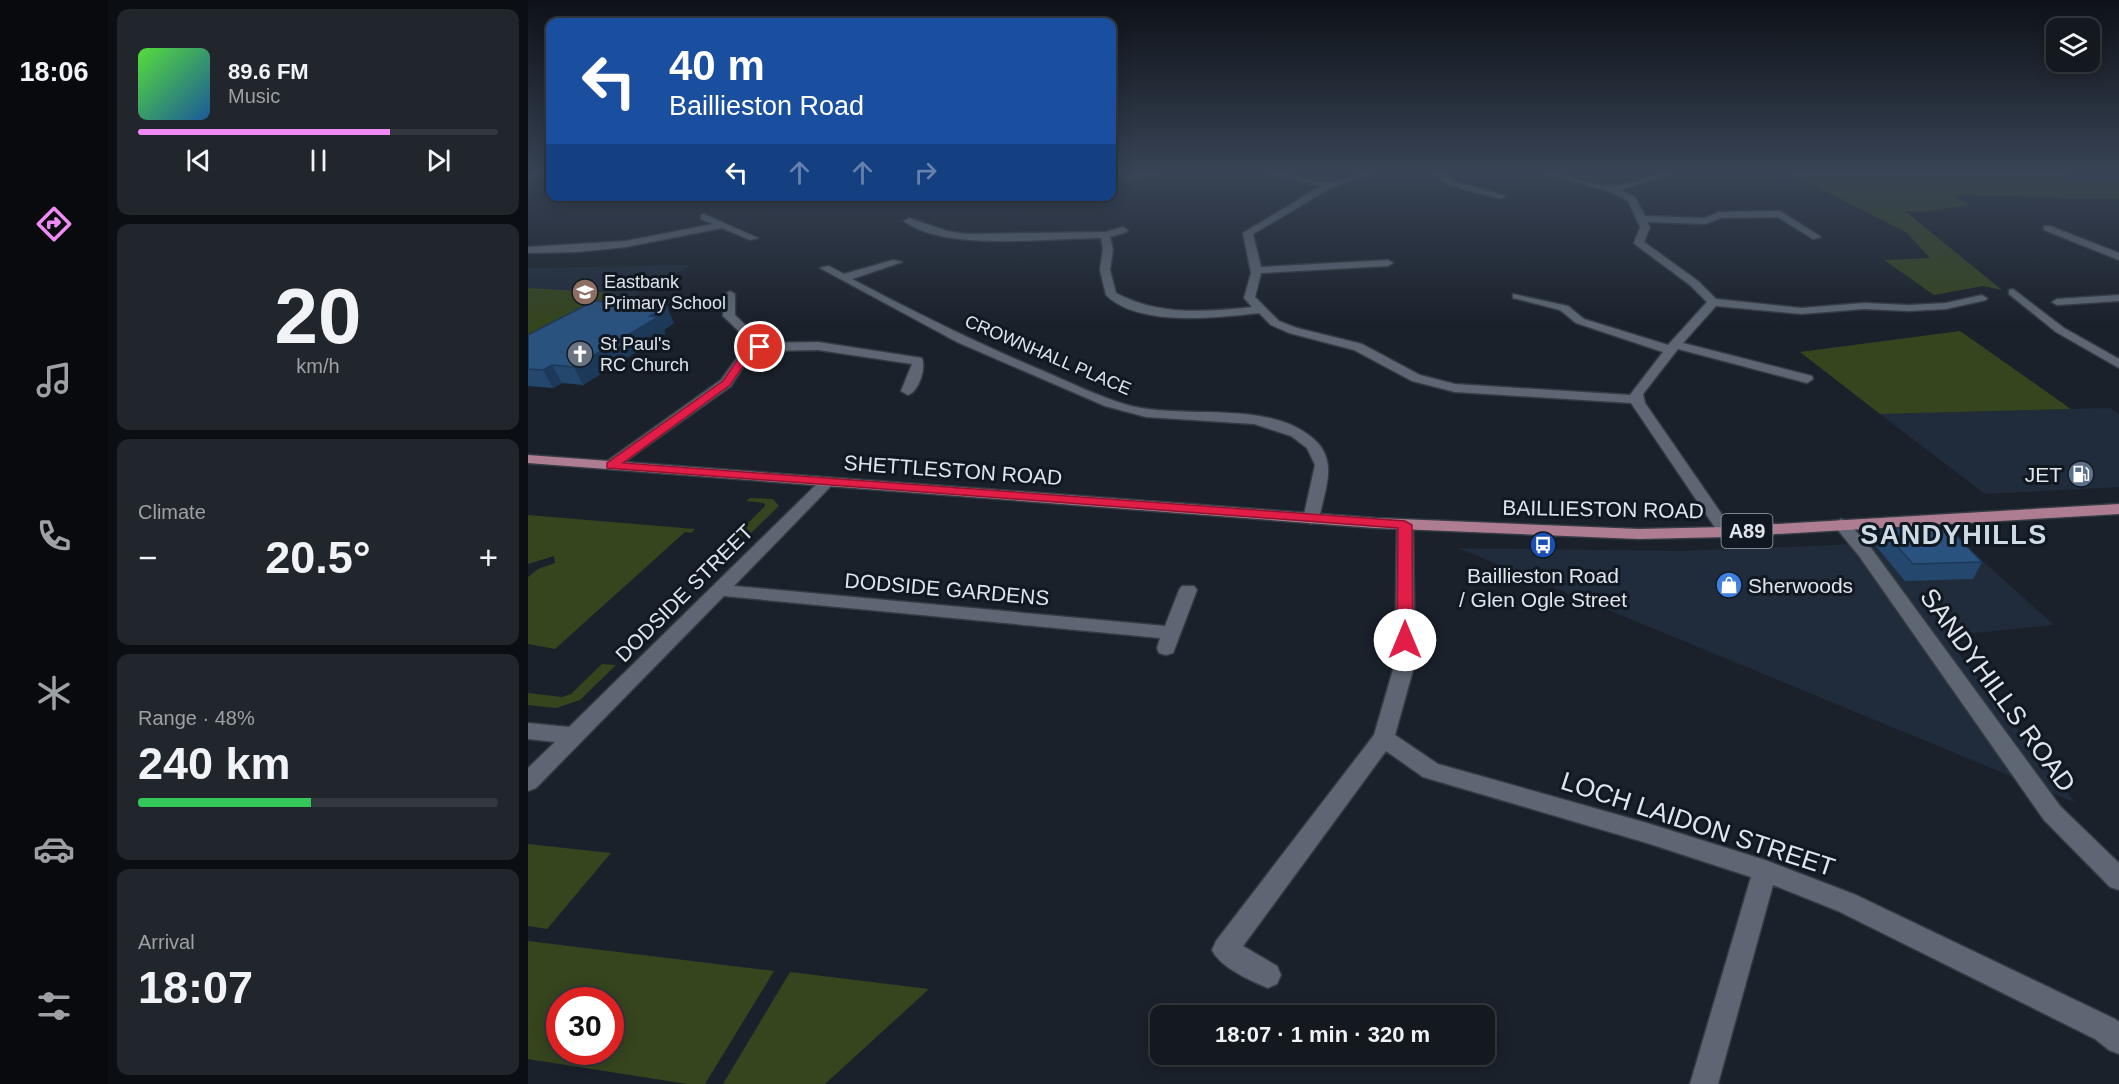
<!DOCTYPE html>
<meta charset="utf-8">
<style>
:root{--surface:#141920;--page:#21262d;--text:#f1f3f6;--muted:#9da0a5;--line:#33383e;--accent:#f08bf5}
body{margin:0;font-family:Helvetica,sans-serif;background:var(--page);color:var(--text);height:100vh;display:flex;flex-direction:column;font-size:22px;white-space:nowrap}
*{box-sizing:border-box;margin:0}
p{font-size:20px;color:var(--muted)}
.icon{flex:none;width:33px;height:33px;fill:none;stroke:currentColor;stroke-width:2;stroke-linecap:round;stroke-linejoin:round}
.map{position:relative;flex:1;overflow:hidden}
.sheet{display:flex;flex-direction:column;gap:9px;padding:9px;background:#0b0e12;width:420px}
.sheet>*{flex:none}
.banner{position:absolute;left:18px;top:18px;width:570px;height:183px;border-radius:12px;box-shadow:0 3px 15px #0003,0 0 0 2px var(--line);background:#1a4fa0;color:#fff;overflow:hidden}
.controls{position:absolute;left:1518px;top:18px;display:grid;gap:12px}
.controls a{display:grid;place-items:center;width:54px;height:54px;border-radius:12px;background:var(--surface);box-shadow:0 3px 15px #0003,0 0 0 2px var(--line);font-size:30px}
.speed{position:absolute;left:18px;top:987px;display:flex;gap:12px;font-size:30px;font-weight:700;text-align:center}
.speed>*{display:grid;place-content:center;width:78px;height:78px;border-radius:50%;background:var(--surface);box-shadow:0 3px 15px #0003,0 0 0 2px var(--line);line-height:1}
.speed .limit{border:9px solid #d22;background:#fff;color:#111}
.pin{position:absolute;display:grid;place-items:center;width:51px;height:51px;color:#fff;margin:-26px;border:3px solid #fff;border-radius:50%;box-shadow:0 2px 6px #0007}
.me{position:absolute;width:66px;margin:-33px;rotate:0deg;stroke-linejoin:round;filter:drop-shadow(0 0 4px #0008)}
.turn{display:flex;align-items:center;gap:21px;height:126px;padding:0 24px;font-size:27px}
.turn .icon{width:78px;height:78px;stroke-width:2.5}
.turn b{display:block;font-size:42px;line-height:51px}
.lanes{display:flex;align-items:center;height:57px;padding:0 24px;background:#0003;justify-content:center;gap:30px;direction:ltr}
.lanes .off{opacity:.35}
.big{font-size:45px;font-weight:700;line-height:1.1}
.sheet .tile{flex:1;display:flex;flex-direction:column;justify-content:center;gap:9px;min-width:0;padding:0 21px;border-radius:12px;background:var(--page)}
.sheet .dial{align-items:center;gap:0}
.dial b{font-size:78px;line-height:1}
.song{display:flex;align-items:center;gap:18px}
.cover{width:72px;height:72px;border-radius:9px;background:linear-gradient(135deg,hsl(110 70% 55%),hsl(210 70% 35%))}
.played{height:6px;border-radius:3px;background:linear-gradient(90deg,var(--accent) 70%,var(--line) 70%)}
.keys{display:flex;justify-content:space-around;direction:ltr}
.heat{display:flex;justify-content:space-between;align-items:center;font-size:33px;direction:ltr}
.charge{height:9px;border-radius:4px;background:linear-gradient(90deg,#34c759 48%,var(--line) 0)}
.trip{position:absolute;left:622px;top:1005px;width:345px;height:60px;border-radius:12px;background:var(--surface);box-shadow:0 3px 15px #0003,0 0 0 2px var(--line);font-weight:700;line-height:60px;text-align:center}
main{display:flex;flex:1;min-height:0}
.dock{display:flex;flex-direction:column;width:108px;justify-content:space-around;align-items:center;background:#080a0d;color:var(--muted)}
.dock .icon{width:42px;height:42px}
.dock .selected{color:var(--accent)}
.dock b{font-size:27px;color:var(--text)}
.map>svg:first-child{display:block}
</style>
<main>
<nav class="dock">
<b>18:06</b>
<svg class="icon selected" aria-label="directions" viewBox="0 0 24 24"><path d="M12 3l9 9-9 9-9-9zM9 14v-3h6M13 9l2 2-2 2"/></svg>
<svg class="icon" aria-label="music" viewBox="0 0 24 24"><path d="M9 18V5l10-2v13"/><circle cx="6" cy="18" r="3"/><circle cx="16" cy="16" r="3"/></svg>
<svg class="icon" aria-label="phone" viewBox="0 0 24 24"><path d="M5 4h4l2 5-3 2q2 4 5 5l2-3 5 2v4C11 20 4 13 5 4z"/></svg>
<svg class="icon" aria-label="climate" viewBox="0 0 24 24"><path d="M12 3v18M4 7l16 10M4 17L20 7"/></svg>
<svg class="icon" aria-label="car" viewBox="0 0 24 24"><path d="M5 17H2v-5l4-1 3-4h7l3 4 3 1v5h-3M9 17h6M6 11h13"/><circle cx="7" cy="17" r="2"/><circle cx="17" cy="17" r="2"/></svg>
<svg class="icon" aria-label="filters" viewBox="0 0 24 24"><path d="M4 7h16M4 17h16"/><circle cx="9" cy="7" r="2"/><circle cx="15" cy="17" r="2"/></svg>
</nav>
<section class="sheet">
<div class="tile">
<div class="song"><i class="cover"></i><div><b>89.6 FM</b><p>Music</p></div></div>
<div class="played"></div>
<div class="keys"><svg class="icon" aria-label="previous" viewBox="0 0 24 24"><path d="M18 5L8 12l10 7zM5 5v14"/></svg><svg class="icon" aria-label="pause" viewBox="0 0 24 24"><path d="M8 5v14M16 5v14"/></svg><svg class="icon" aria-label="next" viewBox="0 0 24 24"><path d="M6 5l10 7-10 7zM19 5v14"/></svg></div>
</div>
<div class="tile dial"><b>20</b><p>km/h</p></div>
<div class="tile"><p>Climate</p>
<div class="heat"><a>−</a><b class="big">20.5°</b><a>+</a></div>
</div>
<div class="tile"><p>Range · 48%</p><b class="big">240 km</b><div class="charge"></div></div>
<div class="tile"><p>Arrival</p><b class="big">18:07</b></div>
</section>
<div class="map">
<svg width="1591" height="1084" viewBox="0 0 1591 1084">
<rect width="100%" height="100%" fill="#1a212b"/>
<path fill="#202c3b" d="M 1534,173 L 1591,173 L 1591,182 L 1550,181 Z
M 163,265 L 72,316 L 0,355 L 0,268 Z
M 1582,408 L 1591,414 L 1591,487 L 1457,494 L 1352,414 Z
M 1431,540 L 1526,625 L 1417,636 L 1548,803 L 930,548 L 1153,551 Z"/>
<path fill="#35451e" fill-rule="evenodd" d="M 1260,173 L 1534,173 L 1550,181 L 1591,182 L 1591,199 L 1424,195 L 1442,205 L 1394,212 L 1377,211 L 1474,290 L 1455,286 L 1406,295 L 1356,260 L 1402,258 L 1378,232 Z
M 0,288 L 88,293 L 0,340 Z
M 1432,331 L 1543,409 L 1352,414 L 1272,352 Z
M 222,498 L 245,499 L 251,506 L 219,537 L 207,536 L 237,506 L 236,503 L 218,501 Z
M 0,515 L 167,529 L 163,533 L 157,532 L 27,649 L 0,644 L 0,577 L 10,569 L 27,563 L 26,556 L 0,564 Z
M 74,664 L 88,665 L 52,700 L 28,708 L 0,705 L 0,693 L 34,697 L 43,694 Z
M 0,844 L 83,853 L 19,929 L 0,926 Z
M 0,941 L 246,971 L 177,1084 L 159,1084 L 0,1059 ZM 32,1000 L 82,1000 L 82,1052 L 32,1052 Z
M 262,972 L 401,989 L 297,1084 L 195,1084 Z"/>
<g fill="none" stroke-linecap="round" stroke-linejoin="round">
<defs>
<path id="minor" d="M 613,173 L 634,173 L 601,180 L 597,178 Z
M 737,173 C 759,173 779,182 799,182 C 814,183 830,173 847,173 L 804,187 L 725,234 L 733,267 L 860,260 L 865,263 L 860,266 L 733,273 L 727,297 L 751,321 L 769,328 L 834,344 L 892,375 L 927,384 L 1102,395 L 1135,352 L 1048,323 L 1032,310 L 985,298 L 985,294 L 1040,306 L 1056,319 L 1140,345 L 1179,302 L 1162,285 L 1108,245 L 1106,243 L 1112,227 L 1100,201 L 1081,191 L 1013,173 C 1037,173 1059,185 1082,186 C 1099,187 1125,173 1147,173 L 1092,190 L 1107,197 L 1117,216 L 1176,218 L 1192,212 L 1252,211 L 1293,237 L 1285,239 L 1250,217 L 1193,218 L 1177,224 L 1119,222 L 1122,227 L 1116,242 L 1170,281 L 1188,299 L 1273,308 L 1336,303 L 1381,305 L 1418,303 L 1454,295 L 1459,298 L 1458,300 L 1418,309 L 1381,311 L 1336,309 L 1273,314 L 1188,306 L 1155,343 L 1284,376 L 1285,379 L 1279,383 L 1150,349 L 1115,394 L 1117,403 L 1206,532 L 1198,537 L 1192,535 L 1103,403 L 927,392 L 884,381 L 826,350 L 761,333 L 743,325 L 731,313 C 689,318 610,327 578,295 L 572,270 L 575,249 L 573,238 C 523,238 416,252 376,221 L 381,218 L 419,231 L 439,234 L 577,232 L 595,227 L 600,230 L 598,232 L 582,237 L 585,249 L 582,270 L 588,293 C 631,316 677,312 724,307 L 716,298 L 723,273 L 715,233 L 793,186 Z
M 907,173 L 916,173 L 926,181 L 977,196 L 973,199 L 920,185 Z
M 176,214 L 230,238 L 222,240 L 194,228 L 98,247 L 49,252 L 0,253 L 0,247 L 98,241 L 185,224 L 173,219 L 173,215 Z
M 1516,226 L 1522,226 L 1591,253 L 1591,260 L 1516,230 Z
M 365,260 L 374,262 L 324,279 C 388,313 453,345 520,373 C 545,384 570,396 596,404 C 652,421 734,399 782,436 C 812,458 797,488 791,519 L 783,524 L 775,519 L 787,465 L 779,448 L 763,436 L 726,424 L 618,417 L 577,406 L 429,342 L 292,268 L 301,266 L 316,274 Z
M 1485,289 L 1536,328 L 1591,359 L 1591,368 L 1528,332 L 1481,294 L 1481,290 Z
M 202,291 L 207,294 L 207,315 L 236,343 L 290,342 L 394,358 C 398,369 391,391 380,395 L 373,391 L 384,364 L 290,350 L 235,351 L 217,364 L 203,386 L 88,468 L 78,468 L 76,465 L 78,462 L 193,380 L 209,358 L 226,346 L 195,316 L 197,294 Z
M 1591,295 L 1591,301 L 1529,305 L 1524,302 L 1529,299 Z
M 299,477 L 304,479 L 307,482 L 304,485 L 206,586 L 637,626 L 651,590 L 654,586 L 666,586 L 669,590 L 647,648 L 645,653 L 638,655 L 631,653 L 629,648 L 632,638 L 196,596 L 8,788 L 0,791 L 0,768 L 27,742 L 0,739 L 0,723 L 41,727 L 294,479 Z
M 1313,519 L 1319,521 L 1343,548 L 1532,806 L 1591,863 L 1591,890 L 1582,887 L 1516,820 L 1331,556 L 1305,524 Z
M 877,520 L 885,525 L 887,663 L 867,735 L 910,764 L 1119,823 L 1237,860 L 1328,895 L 1587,1019 L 1591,1022 L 1591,1054 L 1581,1050 L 1567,1039 L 1310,911 L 1245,885 L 1190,1084 L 1162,1084 L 1223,877 L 1119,843 L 895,777 L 858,751 L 715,946 L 749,966 L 753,975 L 749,984 L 740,988 C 723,981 692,967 684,950 L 688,941 L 846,735 L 867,663 L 869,525 Z"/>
<path id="secondary" d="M 2,173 L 13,173 L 0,180 Z"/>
<path id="primary" d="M 0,455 L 847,518 L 1111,529 L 1198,527 L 1591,504 L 1591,514 L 1198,537 L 1111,539 L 847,528 L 0,463 Z"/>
</defs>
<use href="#minor" stroke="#353b43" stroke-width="3"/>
<use href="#secondary" stroke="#353b43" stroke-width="3"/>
<use href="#primary" stroke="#353b43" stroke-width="3"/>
<use href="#minor" fill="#5d6672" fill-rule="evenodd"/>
<use href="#secondary" fill="#5d6672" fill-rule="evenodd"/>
<use href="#primary" fill="#af7d92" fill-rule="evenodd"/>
</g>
<path fill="#24476d" d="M 146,323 L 136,330 L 137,334 L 55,385 L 34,383 L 25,388 L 0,386 L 0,335 Z
M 1354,529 L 1454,562 L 1445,579 L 1377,581 L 1347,545 Z"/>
<path fill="#1d3959" d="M 139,307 L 146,323 L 136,330 L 137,334 L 55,385 L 46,367 L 122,316 Z
M 24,365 L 34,383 L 25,388 L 15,370 Z"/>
<path fill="#2a527f" stroke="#1d3959" stroke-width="1.5" d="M 66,301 L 139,307 L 122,316 L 130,317 L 46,367 L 24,365 L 15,370 L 0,369 L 0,335 Z
M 1420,527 L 1454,562 L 1385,564 L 1354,529 Z"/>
<linearGradient id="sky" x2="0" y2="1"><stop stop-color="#0e1218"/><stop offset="0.53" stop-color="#384355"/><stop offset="1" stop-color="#384355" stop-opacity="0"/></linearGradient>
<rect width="1591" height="325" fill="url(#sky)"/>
<path fill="#e11d48" stroke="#92132f" stroke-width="1.5" d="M 232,344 L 237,347 L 235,349 L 217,363 L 202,385 L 95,463 L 877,521 L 884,525 L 885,640 L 882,644 L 871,644 L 869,640 L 870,528 L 79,468 L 79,463 L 195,381 L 210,359 Z"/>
<defs>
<symbol id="school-disc" viewBox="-11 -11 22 22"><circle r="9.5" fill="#8d6e63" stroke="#101821"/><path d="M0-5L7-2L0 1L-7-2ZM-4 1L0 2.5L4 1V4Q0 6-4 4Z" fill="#fff"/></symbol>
<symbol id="church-disc" viewBox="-11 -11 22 22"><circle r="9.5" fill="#6b7280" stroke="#101821"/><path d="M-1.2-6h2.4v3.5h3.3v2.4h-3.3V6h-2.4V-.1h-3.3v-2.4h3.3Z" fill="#fff"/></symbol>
<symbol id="fuel-disc" viewBox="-11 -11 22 22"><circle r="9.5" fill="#5c6f8a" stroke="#101821"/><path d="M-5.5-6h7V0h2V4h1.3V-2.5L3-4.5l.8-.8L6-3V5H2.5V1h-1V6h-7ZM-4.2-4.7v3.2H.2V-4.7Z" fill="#fff"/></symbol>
<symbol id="bus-disc" viewBox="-11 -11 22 22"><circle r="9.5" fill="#1a4fb4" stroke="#101821"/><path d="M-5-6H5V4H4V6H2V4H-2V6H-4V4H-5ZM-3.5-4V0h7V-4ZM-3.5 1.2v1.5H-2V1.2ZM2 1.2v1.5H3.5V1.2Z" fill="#fff"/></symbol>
<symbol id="shop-disc" viewBox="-11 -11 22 22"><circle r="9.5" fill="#3f7fe0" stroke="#101821"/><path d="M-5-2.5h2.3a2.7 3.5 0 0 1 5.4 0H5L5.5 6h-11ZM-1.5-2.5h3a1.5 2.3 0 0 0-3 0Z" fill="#fff"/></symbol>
</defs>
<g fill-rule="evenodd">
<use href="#school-disc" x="42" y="277" width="30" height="30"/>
<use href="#church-disc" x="37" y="339" width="30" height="30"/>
<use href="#fuel-disc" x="1538" y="459" width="30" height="30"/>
<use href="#bus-disc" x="1000" y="530" width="30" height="30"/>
<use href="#shop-disc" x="1186" y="570" width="30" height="30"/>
</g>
<g text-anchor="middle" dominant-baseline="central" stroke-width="6" stroke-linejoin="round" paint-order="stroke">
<g font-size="18" fill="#e0e5ec" stroke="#101821" text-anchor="start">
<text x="76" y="282">Eastbank<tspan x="76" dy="21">Primary School</tspan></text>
<text x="72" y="344">St Paul's<tspan x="72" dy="21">RC Church</tspan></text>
</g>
<g font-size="18" fill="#e0e5ec" stroke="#101821">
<text transform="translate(520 355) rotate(23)">CROWNHALL PLACE</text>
</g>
<rect fill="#101821" stroke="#a2a8af" stroke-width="1.5" x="1193.5" y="514" width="51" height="34" rx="4.5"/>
<g font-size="20" font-weight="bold" fill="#e0e5ec">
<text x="1219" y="531">A89</text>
</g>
<g font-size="21" fill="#e0e5ec" stroke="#101821">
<text transform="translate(425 470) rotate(4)">SHETTLESTON ROAD</text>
<text transform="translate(1075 509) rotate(1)">BAILLIESTON ROAD</text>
<text transform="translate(419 589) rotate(5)">DODSIDE GARDENS</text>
<text transform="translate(156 593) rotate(-45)">DODSIDE STREET</text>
</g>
<g font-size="21" fill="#e0e5ec" stroke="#101821" text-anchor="end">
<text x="1534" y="474">JET</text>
<text x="1015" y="575" text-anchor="middle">Baillieston Road<tspan x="1015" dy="24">/ Glen Ogle Street</tspan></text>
<text x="1220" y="585" text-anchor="start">Sherwoods</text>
</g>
<g font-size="26" fill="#e0e5ec" stroke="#101821">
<text transform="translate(1470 690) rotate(54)">SANDYHILLS ROAD</text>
<text transform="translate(1170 824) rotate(18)">LOCH LAIDON STREET</text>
</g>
<g font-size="27" font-weight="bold" letter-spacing="1.5" fill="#cfdae7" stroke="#101821">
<text x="1426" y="535">SANDYHILLS</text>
</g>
</g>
</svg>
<div class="controls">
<a><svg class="icon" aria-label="layers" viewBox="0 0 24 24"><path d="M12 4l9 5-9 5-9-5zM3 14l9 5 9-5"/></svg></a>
</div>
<div class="speed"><div class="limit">30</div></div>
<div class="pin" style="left:232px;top:347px;background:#d93025"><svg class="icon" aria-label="arrive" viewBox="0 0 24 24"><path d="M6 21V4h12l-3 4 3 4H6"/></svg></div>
<svg class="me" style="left:877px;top:640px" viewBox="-20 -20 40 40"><circle r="19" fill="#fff"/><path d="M0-13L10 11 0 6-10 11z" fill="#e11d48"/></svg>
<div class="trip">18:07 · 1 min · 320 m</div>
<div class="banner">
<div class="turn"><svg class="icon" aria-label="left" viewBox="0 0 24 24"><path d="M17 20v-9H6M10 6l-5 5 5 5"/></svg><div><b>40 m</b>Baillieston Road</div></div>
<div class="lanes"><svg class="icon" aria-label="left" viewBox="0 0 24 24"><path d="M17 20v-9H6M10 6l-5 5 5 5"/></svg><svg class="icon off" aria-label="ahead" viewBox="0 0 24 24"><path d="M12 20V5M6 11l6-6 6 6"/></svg><svg class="icon off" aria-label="ahead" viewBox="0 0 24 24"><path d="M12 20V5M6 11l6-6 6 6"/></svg><svg class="icon off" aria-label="right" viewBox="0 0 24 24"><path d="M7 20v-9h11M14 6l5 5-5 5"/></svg></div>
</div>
</div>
</main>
